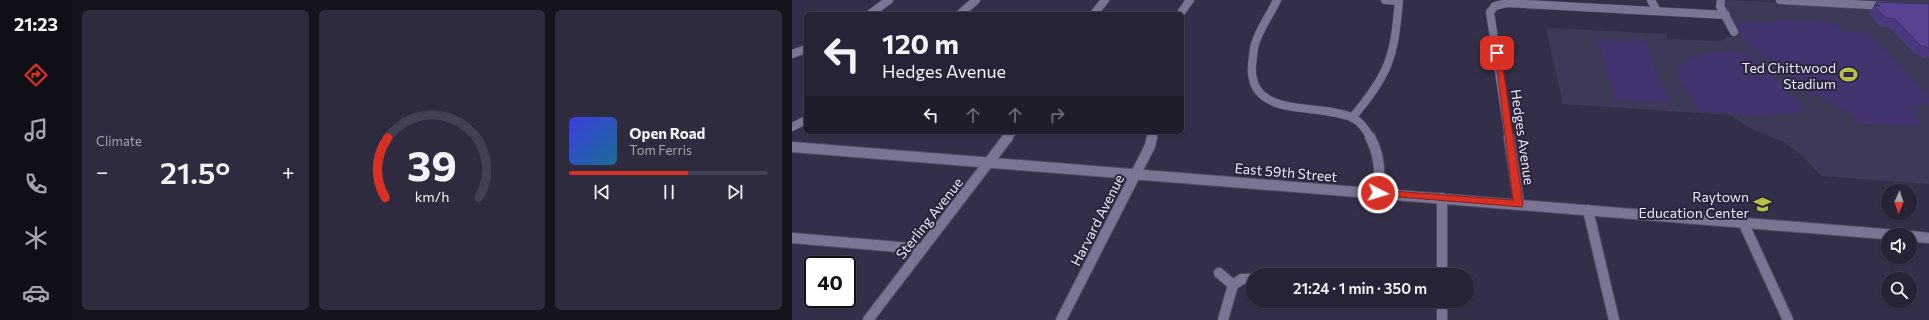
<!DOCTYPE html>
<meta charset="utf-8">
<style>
:root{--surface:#272336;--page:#2f2b3e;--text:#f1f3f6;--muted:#a4a4ad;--line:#434051;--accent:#d93025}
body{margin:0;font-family:Commissioner,sans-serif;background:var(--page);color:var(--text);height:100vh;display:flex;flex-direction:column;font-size:15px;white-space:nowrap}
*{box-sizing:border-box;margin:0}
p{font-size:13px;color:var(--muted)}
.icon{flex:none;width:22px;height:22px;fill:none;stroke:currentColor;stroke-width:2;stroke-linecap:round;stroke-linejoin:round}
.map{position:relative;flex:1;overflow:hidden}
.sheet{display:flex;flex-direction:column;gap:10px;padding:10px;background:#15131e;width:720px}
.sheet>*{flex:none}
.guide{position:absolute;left:12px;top:12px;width:380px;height:122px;border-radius:6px;box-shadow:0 1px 3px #0004,0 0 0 1px var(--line);background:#272336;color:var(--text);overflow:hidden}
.needle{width:26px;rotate:183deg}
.buttons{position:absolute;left:1089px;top:184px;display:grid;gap:8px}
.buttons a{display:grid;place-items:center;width:36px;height:36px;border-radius:50%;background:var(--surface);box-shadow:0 1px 3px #0004,0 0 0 1px var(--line);font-size:20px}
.speed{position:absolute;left:12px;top:256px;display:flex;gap:8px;font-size:20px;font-weight:700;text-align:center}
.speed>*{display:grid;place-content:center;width:52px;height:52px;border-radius:50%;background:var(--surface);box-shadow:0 1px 3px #0004,0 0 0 1px var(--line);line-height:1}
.speed .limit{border:2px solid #111;border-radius:6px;background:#fff;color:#111}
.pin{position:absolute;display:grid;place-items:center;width:34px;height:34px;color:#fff;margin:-17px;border-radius:8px;box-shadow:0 2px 6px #0006}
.me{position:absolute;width:44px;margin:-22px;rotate:95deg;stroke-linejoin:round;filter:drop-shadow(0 0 3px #0008)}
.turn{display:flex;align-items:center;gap:14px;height:84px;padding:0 12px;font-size:18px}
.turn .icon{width:52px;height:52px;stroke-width:2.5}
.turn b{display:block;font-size:28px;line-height:34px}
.lanes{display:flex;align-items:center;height:38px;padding:0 12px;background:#0003;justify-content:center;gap:20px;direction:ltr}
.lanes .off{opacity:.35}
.big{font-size:30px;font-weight:600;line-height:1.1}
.sheet .tile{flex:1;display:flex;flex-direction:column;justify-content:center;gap:6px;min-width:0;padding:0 14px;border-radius:6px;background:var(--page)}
.sheet .dial{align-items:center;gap:0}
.dial svg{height:104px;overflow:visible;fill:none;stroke:var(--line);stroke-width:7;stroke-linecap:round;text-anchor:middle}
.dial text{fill:var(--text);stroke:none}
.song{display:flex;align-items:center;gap:12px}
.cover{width:48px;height:48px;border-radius:6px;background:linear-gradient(135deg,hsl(240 70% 55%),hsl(200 70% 35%))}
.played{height:4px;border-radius:2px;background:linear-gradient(90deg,var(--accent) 60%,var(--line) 60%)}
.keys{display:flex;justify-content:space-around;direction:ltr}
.heat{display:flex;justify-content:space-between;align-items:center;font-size:22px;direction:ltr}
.sheet .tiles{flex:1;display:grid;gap:10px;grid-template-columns:repeat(3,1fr)}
.trip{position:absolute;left:454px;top:268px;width:228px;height:40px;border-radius:20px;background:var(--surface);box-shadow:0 1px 3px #0004,0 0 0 1px var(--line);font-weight:600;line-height:40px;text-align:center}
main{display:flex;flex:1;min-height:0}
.menu{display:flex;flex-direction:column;width:72px;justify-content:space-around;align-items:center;background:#100e16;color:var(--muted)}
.menu .icon{width:28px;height:28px}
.menu .selected{color:var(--accent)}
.menu b{font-size:18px;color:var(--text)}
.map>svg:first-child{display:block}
</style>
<main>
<nav class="menu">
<b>21:23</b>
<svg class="icon selected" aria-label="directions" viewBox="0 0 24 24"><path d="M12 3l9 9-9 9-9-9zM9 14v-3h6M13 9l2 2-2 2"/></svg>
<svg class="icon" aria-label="music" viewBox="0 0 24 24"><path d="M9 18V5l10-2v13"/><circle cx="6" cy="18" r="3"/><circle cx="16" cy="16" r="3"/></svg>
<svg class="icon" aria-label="phone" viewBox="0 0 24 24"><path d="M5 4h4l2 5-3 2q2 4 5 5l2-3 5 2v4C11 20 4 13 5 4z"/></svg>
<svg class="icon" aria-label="climate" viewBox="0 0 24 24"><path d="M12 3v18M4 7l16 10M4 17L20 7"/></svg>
<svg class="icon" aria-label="car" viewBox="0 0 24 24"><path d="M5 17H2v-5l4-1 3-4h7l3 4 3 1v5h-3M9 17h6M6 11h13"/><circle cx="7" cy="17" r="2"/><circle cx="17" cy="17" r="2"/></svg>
</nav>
<section class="sheet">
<div class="tiles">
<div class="tile"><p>Climate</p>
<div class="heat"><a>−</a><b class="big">21.5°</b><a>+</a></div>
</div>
<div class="tile dial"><svg viewBox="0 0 100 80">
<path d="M14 69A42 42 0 1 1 86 69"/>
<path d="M14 69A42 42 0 0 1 16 23" stroke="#d93025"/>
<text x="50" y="56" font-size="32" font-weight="700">39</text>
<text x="50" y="72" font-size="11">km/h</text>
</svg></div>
<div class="tile">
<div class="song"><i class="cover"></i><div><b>Open Road</b><p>Tom Ferris</p></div></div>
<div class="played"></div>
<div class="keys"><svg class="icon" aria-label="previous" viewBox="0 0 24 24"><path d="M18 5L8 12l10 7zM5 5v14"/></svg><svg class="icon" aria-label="pause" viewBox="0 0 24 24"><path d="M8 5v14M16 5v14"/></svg><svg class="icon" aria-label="next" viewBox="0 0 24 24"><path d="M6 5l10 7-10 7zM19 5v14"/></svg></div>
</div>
</div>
</section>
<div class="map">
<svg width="1137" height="320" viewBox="0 0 1137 320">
<rect width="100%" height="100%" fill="#342f48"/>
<path fill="#3e3957" d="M 933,0 L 1137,9 L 1137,184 L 1029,176 L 1012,157 L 990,141 L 960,129 L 938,115 L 771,104 L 754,28 L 874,34 L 876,39 L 924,41 L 931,40 L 935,37 L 947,37 L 932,6 Z
M 1057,0 L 1137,0 L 1137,7 L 1060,2 Z"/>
<path fill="#43336f" d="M 987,19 L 1040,23 L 1050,30 L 1077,32 L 1137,98 L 1137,104 L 1134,104 L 1134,106 L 1118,105 L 1125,113 L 1121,113 L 1130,122 L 1127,126 L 1068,124 L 1053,111 L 1025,95 L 1018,96 L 1016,89 L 980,61 L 970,56 L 950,38 L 943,22 L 984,23 Z
M 805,39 L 853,42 L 877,103 L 823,100 Z
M 925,51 L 955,53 L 988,83 L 1011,108 L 1008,113 L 966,115 L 909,112 L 888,82 L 887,67 C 897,56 911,53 925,51 Z"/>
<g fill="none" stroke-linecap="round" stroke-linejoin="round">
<defs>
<path id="minor-far1" d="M 485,0 C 478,15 468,28 463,44 C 461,51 461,58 460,65 C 456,120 527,102 561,118 C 569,122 574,130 579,138
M 593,0 L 607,1
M 859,0 L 865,11
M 929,0 L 928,6 L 942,32
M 988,0 L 1094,6
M 78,14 L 97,0
M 168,14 L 184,0
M 302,14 L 313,0
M 388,14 L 398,0
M 0,54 L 14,49
M 560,118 C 598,72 602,58 607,0
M 0,127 L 14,120
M 215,138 L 220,132
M 360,138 L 361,132
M 717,138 L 698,12 L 703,6 L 715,3 L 934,15"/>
<path id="minor" d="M 578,137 C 588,155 589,173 586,193
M 717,137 L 727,204
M 0,147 L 1105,235
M 650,198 L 650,275
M 796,210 L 822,320
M 951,222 L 996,320
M 1118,236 L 1137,238
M 0,238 L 130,249
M 427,273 L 441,285 L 431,320
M 441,285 L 450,279 L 461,279
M 650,301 L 650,320
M 76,320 L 216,137
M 269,320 L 358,146 L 360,137"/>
</defs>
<use href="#minor-far1" stroke="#524d63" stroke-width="9"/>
<use href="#minor" stroke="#524d63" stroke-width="12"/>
<use href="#minor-far1" stroke="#7a7593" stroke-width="8"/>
<use href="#minor" stroke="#7a7593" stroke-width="10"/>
</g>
<path fill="#4c397d" d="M 1084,2 L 1137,4 L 1137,58 L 1130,58 L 1127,54 L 1123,54 L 1097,27 L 1088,27 L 1077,14 Z"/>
<path fill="#584291" stroke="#3e2e66" d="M 1084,2 L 1137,4 L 1137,49 L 1133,46 L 1129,46 L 1103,19 L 1094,18 L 1082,6 L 1088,6 Z"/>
<path fill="#d93025" stroke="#8d1f18" d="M 703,52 L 709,53 L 731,204 L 730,207 L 583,195 L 581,193 L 586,190 L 721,200 Z"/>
<defs>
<symbol id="stadium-bare" viewBox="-9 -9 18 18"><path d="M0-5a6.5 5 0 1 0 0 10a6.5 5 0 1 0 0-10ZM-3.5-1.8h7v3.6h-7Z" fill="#b8c147" stroke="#2a253d" stroke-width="2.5" paint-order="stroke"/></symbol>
<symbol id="school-bare" viewBox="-9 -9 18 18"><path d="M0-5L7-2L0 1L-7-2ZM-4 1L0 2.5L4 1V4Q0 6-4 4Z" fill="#b8c147" stroke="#2a253d" stroke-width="2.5" paint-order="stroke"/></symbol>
</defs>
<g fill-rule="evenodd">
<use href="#stadium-bare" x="1044" y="62" width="25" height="25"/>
<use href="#school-bare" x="958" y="192" width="25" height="25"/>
</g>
<g text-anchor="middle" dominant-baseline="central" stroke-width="4" stroke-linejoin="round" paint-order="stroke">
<g font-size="14" fill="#eae8f8" stroke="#2a253d" text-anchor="end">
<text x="1044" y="67">Ted Chittwood<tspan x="1044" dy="16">Stadium</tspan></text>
<text x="957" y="196">Raytown<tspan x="957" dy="16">Education Center</tspan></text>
</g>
<g font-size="14" fill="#eae8f8" stroke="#2a253d">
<text transform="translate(731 137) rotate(82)">Hedges Avenue</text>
<text transform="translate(494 172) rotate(5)">East 59th Street</text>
<text transform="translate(137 218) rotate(-52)">Sterling Avenue</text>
<text transform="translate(305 220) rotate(-63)">Harvard Avenue</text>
</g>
</g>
</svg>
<div class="buttons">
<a><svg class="needle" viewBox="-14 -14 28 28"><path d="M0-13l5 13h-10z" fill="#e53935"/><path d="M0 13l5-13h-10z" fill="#a4a4ad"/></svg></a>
<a><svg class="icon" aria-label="sound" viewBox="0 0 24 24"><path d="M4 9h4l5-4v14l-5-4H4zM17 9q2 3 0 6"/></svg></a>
<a><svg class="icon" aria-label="search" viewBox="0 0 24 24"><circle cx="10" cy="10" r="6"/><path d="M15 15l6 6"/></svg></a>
</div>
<div class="speed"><div class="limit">40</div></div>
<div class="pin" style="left:705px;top:53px;background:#d93025"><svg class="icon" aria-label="arrive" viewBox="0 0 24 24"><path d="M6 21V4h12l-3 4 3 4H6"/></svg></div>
<svg class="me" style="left:586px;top:193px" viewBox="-20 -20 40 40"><circle r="17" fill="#d93025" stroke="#fff" stroke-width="3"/><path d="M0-11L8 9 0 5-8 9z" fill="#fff"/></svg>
<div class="trip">21:24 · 1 min · 350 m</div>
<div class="guide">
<div class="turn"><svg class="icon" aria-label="left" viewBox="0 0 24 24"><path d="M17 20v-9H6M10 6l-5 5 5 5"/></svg><div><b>120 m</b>Hedges Avenue</div></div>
<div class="lanes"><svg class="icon" aria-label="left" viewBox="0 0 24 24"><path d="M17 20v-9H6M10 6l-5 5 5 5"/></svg><svg class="icon off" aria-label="ahead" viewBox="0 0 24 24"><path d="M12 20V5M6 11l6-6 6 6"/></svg><svg class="icon off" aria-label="ahead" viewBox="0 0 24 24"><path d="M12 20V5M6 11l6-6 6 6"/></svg><svg class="icon off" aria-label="right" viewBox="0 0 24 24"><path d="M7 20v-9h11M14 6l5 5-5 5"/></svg></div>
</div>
</div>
</main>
